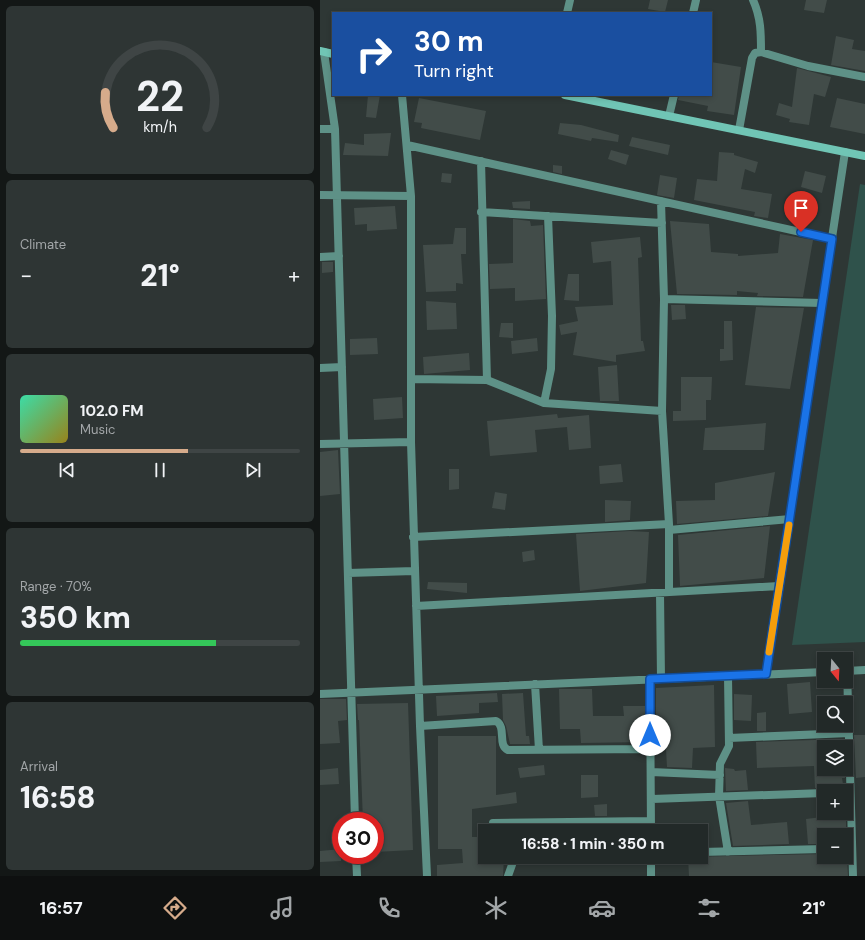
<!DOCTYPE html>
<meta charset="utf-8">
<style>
:root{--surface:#222928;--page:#2e3534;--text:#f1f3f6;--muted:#a2a6a8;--line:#3f4545;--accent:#d6ab8b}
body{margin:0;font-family:"DM Sans",sans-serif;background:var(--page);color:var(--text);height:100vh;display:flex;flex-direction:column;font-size:15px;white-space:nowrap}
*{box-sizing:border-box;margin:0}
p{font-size:13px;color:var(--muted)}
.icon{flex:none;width:22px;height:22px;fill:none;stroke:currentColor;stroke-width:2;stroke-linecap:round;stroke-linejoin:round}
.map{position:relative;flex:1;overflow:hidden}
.side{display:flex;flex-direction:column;gap:6px;padding:6px;background:#131716;width:320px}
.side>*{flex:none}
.top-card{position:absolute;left:12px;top:12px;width:380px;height:84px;border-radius:0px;box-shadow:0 2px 6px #0003,0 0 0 1px var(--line);background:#1a4fa0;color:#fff;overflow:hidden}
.needle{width:26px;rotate:162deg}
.tools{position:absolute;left:497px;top:652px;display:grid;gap:8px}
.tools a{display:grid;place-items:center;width:36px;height:36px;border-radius:0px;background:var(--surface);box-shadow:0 2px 6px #0003,0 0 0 1px var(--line);font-size:20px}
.speed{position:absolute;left:12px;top:812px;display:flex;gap:8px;font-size:20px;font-weight:700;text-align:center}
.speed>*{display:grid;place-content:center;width:52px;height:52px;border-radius:50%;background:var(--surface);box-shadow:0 2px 6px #0003,0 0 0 1px var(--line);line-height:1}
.speed .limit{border:6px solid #d22;background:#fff;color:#111}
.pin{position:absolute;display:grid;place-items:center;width:34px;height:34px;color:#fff;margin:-41px -17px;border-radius:50% 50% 50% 0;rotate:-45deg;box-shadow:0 0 4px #0007}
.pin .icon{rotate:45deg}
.me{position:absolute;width:44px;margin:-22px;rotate:0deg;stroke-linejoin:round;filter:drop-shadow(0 0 3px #0008)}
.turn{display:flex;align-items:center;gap:14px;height:84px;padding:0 16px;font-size:18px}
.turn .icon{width:52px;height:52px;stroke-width:2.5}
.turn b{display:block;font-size:28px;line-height:34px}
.big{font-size:30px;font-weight:800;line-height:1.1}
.side .tile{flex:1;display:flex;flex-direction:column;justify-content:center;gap:6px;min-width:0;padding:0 14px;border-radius:6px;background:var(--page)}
.side .dial{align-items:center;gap:0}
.dial svg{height:104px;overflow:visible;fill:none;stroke:var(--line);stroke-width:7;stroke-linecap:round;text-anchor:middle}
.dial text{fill:var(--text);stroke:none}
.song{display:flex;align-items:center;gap:12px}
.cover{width:48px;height:48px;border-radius:6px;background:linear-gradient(135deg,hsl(160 70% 55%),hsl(50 70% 35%))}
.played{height:4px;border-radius:2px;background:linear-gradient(90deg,var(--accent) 60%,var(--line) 60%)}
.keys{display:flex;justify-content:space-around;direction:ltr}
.heat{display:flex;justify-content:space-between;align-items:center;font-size:22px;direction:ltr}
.charge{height:6px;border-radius:3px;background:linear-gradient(90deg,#34c759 70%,var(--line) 0)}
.trip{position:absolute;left:158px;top:824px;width:230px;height:40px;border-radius:0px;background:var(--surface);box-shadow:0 2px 6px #0003,0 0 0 1px var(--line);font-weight:800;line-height:40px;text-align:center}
.menu{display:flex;height:64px;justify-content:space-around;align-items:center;background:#0e1010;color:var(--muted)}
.menu .icon{width:28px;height:28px}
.menu .selected{color:var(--accent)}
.menu b{font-size:18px;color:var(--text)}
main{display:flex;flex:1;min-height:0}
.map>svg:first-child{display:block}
</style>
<main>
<section class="side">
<div class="tile dial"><svg viewBox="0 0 100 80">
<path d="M14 69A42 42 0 1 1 86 69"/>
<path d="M14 69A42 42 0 0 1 8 42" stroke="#d6ab8b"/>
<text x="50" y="56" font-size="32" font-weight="700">22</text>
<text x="50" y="72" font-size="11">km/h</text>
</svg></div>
<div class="tile"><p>Climate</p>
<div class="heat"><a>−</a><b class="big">21°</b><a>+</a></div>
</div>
<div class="tile">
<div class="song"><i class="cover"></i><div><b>102.0 FM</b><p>Music</p></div></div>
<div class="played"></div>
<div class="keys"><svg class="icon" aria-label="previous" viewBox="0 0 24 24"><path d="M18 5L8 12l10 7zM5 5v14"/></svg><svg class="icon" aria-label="pause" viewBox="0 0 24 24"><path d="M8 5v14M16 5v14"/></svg><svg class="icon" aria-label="next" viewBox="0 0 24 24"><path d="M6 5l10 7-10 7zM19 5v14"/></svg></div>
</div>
<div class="tile"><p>Range · 70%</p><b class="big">350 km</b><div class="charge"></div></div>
<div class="tile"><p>Arrival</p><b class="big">16:58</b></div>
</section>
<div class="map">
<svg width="545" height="876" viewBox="0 0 545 876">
<rect width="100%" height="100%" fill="#2e3735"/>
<path fill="#2f524b" d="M 540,184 L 545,185 L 545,642 L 472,645 Z"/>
<path fill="#424c49" d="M 330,0 L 348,0 L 345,12 L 328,9 Z
M 486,0 L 507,0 L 504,13 L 484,10 Z
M 516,36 L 534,40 L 532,49 L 545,51 L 545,71 L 511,65 Z
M 391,62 L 421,67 L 414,115 L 387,111 L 388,106 L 358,100 L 359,95 L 391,95 Z
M 477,68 L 511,77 L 505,97 L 494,94 L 489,125 L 469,122 L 470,119 L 456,115 L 459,103 L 472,107 Z
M 48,95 L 60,95 L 56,118 L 46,117 Z
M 99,98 L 166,111 L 160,140 L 101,128 L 102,123 L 94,122 Z
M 517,98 L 545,104 L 545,134 L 510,127 Z
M 240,123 L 261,125 L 299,135 L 298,142 L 272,138 L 271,141 L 238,134 Z
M 71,133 L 68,156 L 23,155 L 25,143 L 44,145 L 44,134 Z
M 312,137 L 350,145 L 348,155 L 309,146 Z
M 291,150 L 309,155 L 306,165 L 288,159 Z
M 399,152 L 414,153 L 414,155 L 438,162 L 435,173 L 425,169 L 421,189 L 452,194 L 448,218 L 434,216 L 435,212 L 374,200 L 377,179 L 397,181 Z
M 233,165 L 242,166 L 242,174 L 233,172 Z
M 485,171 L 506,176 L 502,193 L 481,187 Z
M 122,173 L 132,174 L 131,183 L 121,182 Z
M 340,175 L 357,178 L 354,198 L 337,195 Z
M 210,201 L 210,209 L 193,208 L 192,202 Z
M 75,206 L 77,229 L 47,231 L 47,224 L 35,225 L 34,208 Z
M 193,219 L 210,221 L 211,226 L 223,225 L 226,299 L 195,301 L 195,288 L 170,289 L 169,264 L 193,263 Z
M 350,221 L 389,224 L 391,252 L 418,254 L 418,256 L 458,253 L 460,234 L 493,240 L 483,297 L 437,296 L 438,293 L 417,291 L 417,295 L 357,294 Z
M 135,228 L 146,228 L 146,254 L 141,254 L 143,284 L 136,283 L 136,291 L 106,292 L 103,245 L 133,244 Z
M 320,237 L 322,257 L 318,258 L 321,341 L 323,341 L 325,351 L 296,355 L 296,362 L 253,355 L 257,332 L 241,335 L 239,325 L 258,321 L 255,307 L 293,305 L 291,261 L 273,263 L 271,242 Z
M 2,262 L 13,262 L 13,272 L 2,273 Z
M 248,274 L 259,274 L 259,301 L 244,300 Z
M 106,301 L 136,303 L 137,329 L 107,330 Z
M 351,305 L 365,305 L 366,319 L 352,320 Z
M 436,307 L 484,308 L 470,389 L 425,385 Z
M 404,321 L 412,321 L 413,360 L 400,361 L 400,349 L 404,349 Z
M 181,323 L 193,323 L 193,338 L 179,337 Z
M 57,338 L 58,354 L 30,355 L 30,339 Z
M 217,338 L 218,351 L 192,354 L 191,341 Z
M 149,353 L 150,370 L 104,374 L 103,357 Z
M 297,365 L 299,401 L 280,401 L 278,367 Z
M 361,377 L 392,377 L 391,400 L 386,400 L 386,420 L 353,421 L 353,411 L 361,411 Z
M 82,397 L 83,418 L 54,420 L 53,399 Z
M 237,414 L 238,418 L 269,415 L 271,448 L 249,450 L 247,427 L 215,430 L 217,452 L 170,456 L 167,421 Z
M 446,423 L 444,450 L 383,450 L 385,428 Z
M 18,450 L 20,494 L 0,496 L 0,452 Z
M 301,464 L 303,482 L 280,484 L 279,466 Z
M 129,469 L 139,469 L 139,489 L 129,490 Z
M 455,472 L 448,516 L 357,524 L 356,501 L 395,500 L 395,483 Z
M 175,492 L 187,494 L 185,510 L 172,508 Z
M 285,500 L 311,501 L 310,520 L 285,522 Z
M 450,526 L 444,578 L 360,586 L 358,535 Z
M 310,531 L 329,532 L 326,583 L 260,591 L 256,534 Z
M 214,550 L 215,560 L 203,562 L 202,552 Z
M 108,582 L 147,583 L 147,593 L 107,589 Z
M 490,682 L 492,712 L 469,714 L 467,684 Z
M 394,685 L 395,747 L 373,748 L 372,768 L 347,767 L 346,749 L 338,749 L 338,742 L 336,742 L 336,688 Z
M 239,689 L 272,689 L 273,716 L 304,716 L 303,706 L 325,706 L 325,742 L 261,743 L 260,729 L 240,729 Z
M 177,693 L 178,702 L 159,703 L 159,713 L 117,716 L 116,696 Z
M 203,693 L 206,736 L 209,736 L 210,744 L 190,744 L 186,726 L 183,720 L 182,694 Z
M 414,694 L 432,695 L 431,721 L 414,720 Z
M 0,699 L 26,699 L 27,720 L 18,721 L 20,743 L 0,744 Z
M 88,703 L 93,850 L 55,852 L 55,821 L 43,821 L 39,720 L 38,720 L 37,704 Z
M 446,712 L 446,731 L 437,731 L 437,713 Z
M 534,735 L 545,735 L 545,777 L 536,778 Z
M 118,736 L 176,736 L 176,795 L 196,792 L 197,803 L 152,809 L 152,837 L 165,837 L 165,857 L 184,857 L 183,876 L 117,876 L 117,865 L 143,863 L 142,849 L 118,849 Z
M 524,739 L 524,747 L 504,747 L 504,769 L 524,769 L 525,778 L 522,778 L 524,790 L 509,791 L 504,788 L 495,788 L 494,766 L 437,768 L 436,742 Z
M 224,765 L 225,775 L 200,778 L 198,768 Z
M 18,768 L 19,784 L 0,785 L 0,770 Z
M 405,768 L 414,769 L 415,771 L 426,770 L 428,790 L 406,791 Z
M 261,775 L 278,775 L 278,797 L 261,798 Z
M 428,801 L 431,825 L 467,822 L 469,844 L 413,846 L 406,803 Z
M 287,804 L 287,816 L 275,816 L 274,805 Z
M 502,813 L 526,813 L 526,835 L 504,835 L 504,844 L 488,844 L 486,819 L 502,817 Z
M 21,849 L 21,861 L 0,862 L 0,851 Z
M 504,854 L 504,857 L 527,857 L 528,876 L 369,876 L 368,857 Z"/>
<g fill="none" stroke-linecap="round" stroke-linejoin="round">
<path stroke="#5e9187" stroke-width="8" d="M 433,0 C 441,18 441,33 441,52
M 247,13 L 250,0
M 373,13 L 376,0
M 4,52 L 15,129 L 35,821
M 82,95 L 91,196 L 91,442 L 100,726 L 107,876
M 349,116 L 354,95
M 0,129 L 15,129
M 419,130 L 432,58 L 435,53 L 441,52 L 488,66 L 545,77
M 87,145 L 512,239
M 161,161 L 167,380
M 0,195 L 91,196
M 341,201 L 344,299 L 502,303
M 161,212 L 342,223
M 0,257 L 19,256
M 0,368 L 22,367
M 91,379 L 167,380 L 224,403 L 342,411 L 349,524 L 349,592
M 224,403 L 231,369 L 232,316 L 228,216
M 342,411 L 344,299
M 0,444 L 91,442
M 349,530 L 470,519
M 93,537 L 349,524
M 28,573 L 94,571
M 340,593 L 341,679
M 96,606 L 459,586
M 527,670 L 533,876
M 526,671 L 545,670
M 446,674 L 525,152
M 330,679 L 331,831
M 215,684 L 219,750
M 0,694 L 504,672
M 100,726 L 176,721 C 187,727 177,745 188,750 L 330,749
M 409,738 L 529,733
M 331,772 L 400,775
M 332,799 L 504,793
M 173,823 L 331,821
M 381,852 L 504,849
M 408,852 L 399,796 L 400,764 L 409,746 L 408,676
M 36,855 L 37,876
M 188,876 L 193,862 L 199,858 L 227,857
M 331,876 L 331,857"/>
<path stroke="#70c5b5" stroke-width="8" d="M 0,51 L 13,54
M 245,95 L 545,156"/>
</g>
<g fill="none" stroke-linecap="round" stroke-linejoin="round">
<defs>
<path id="route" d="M 330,735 L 330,679 L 446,674 L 512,239 L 481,232"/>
</defs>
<use href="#route" stroke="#114b97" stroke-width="10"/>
<use href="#route" stroke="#1a73e8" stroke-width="7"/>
<path stroke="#f59e0b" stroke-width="7" d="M 449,652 L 469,525"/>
</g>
</svg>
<div class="tools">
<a><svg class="needle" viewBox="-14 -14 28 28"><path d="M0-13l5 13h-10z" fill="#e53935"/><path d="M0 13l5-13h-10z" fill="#a2a6a8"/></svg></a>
<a><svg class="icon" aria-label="search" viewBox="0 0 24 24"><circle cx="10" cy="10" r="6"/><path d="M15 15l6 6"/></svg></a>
<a><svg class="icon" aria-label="layers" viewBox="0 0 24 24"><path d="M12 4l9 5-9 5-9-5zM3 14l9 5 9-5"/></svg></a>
<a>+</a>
<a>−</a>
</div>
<div class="speed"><div class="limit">30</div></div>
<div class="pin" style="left:481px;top:232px;background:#d93025"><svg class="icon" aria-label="arrive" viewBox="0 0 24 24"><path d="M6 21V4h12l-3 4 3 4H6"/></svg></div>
<svg class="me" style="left:330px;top:735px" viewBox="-20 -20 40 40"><circle r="19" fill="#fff"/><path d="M0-13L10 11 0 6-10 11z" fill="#1a73e8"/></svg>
<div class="trip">16:58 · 1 min · 350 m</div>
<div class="top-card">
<div class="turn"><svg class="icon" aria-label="right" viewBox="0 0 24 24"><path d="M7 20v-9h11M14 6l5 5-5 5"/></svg><div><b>30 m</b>Turn right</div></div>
</div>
</div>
</main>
<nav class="menu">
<b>16:57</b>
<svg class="icon selected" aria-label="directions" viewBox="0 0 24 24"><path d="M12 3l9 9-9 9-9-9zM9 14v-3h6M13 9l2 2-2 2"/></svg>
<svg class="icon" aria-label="music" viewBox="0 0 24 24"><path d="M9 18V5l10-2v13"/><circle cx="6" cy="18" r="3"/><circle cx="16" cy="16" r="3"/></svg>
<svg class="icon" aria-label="phone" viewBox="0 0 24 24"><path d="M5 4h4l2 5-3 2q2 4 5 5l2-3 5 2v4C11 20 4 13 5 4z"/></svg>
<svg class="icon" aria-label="climate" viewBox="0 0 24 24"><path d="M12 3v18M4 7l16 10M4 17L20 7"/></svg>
<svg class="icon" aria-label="car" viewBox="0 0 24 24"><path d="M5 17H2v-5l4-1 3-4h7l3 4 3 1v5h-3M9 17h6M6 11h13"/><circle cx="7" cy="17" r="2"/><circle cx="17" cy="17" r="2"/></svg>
<svg class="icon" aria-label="filters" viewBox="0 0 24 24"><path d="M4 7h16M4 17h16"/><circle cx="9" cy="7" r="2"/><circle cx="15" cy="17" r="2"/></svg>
<b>21°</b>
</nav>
